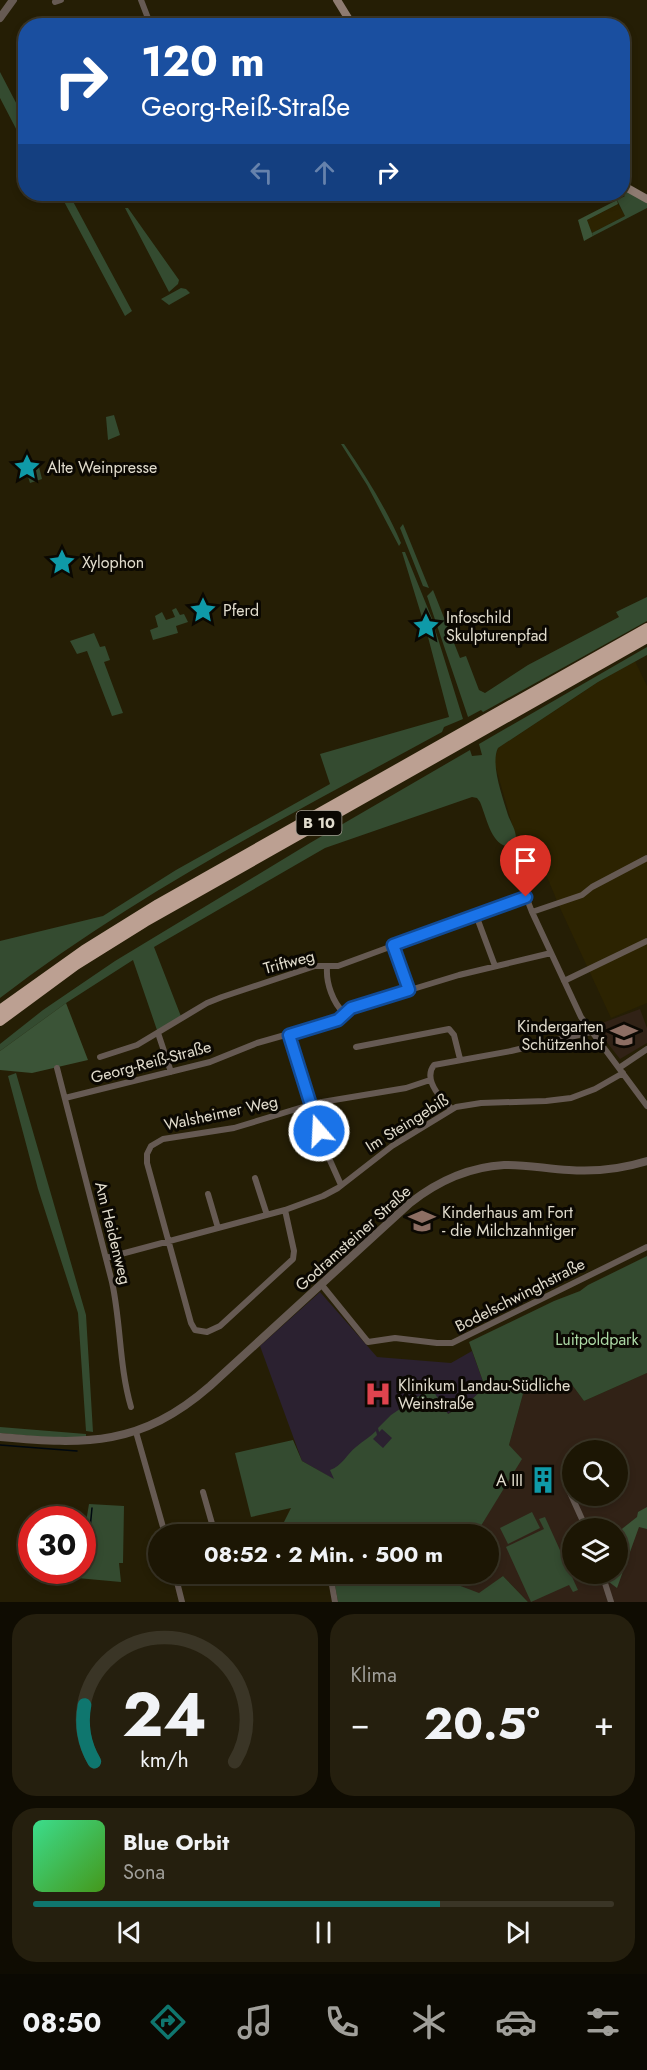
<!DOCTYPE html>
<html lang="de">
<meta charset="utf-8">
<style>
:root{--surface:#1c1604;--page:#251f0e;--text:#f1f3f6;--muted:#a09f9a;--line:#3a3526;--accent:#0f766e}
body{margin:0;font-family:Jost,sans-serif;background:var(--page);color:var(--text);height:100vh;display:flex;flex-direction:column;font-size:22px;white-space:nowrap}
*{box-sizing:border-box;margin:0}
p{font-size:20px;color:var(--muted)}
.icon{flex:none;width:33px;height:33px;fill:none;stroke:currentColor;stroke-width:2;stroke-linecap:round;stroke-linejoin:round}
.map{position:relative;height:1602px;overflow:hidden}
.drawer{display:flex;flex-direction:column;gap:12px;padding:12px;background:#0f0c02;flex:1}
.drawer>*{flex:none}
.top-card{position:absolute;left:18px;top:18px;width:612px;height:183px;border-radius:24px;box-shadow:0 3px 9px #0003,0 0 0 2px var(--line);background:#1a4fa0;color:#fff;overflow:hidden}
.controls{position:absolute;left:562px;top:1440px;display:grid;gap:12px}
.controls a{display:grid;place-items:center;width:66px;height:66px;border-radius:50%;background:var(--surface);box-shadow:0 3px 9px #0003,0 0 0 2px var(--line);font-size:30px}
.speed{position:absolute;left:18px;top:1506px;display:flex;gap:12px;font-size:30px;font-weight:700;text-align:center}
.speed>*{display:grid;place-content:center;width:78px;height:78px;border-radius:50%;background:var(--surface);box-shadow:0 3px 9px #0003,0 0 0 2px var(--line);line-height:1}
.speed .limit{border:9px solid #d22;background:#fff;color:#111}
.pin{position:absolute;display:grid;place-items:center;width:51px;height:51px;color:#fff;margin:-62px -26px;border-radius:50% 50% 50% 0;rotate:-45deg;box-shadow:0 0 6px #0007}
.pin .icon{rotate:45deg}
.me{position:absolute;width:66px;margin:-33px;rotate:341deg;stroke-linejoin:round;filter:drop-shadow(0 0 4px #0008)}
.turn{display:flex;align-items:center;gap:21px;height:126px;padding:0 24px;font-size:27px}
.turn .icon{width:78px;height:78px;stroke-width:2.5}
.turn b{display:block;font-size:42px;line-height:51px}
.lanes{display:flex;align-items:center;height:57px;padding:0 24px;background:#0003;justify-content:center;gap:30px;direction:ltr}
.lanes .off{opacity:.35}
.big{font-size:45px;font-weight:700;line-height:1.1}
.drawer .widget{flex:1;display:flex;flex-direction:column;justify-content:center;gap:9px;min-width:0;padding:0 21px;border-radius:24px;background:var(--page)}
.drawer .dial{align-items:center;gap:0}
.dial svg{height:156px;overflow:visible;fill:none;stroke:var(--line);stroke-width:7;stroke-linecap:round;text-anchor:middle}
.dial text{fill:var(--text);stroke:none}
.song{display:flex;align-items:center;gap:18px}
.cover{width:72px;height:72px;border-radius:9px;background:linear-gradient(135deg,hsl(150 70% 55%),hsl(100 70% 35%))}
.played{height:6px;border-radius:3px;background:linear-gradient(90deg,var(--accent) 70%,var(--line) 70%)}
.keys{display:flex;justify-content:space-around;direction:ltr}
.heat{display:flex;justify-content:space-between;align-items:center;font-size:33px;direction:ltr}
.drawer .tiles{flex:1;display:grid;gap:12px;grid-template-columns:1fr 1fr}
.widget:last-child{grid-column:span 2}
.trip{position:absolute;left:148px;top:1524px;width:351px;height:60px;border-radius:30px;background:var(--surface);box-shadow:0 3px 9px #0003,0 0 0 2px var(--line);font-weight:700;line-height:60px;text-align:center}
.tabs{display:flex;height:96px;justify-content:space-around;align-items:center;background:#0b0902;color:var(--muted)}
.tabs .icon{width:42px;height:42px}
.tabs .current{color:var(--accent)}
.tabs b{font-size:27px;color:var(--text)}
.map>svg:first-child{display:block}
</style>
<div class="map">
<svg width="647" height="1602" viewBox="0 0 647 1602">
<rect width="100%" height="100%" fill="#251e05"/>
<path fill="#2c2301" d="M 618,204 L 625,216 L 592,233 L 587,220 Z
M 635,661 L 647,686 L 647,1003 L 611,1018 L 560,908 L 529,834 L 516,838 L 494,761 L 498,748 L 598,682 Z"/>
<path fill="#312216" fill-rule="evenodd" d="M 640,1009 L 647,1028 L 647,1043 L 620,1059 L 594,1026 Z
M 647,1373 L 647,1602 L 528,1602 L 503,1576 L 479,1594 L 429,1574 L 489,1574 L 489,1534 L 476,1534 L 521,1459 L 509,1445 L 523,1394 L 570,1382 L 584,1401 ZM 573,1450 L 618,1450 L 618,1496 L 573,1496 ZM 573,1528 L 618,1528 L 618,1574 L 573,1574 Z"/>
<path fill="#2b2130" d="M 320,1292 L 377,1357 L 451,1363 L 472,1351 L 485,1387 L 470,1401 L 335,1480 L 302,1461 L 260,1346 Z"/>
<path fill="#344b30" d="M 0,72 L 25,120 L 25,146 L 0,98 Z
M 623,188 L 647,202 L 647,208 L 593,236 L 592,233 L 625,216 L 617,200 L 625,196 L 621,194 Z
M 60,194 L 69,194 L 132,311 L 125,316 Z
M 125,208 L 128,208 L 179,280 L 178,284 L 169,292 Z
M 181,288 L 186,289 L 190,293 L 169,305 L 161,299 Z
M 114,415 L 120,435 L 108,440 L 106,417 Z
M 341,444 L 344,444 C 366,476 386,508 401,543 L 399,546 L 367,485 Z
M 26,457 L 38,463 L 42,479 L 30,483 L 22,458 Z
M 403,524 L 429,588 L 423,586 L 400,528 Z
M 402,552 L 405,552 L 433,621 L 432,626 L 435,629 L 463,719 L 444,727 L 442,732 C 292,814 136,893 0,998 L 0,941 L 103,916 L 176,870 L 330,784 L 320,754 L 449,717 L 428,637 Z
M 433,590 L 460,658 L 466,656 L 479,690 L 485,693 L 528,665 L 619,617 L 616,612 L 647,597 L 647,621 L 483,712 L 481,710 L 468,717 L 427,596 Z
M 176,608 L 180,615 L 184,614 L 188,622 L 176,626 L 178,633 L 153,640 L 150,630 L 158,627 L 155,616 L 162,612 L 166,620 L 175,617 L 172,610 Z
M 94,633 L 100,647 L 105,646 L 110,660 L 104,662 L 123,713 L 112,716 L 87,651 L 77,654 L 70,641 Z
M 647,647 L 647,655 L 598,682 L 498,748 C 490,764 503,798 508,815 C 511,823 516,830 516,838 L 506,846 C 491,843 486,816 480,802 L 477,798 L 472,797 L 325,848 L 154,947 L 182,1019 L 158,1033 L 133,960 L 66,1003 L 0,1051 L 0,1044 L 43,1010 L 115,961 L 310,843 L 470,750 L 472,756 L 482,755 L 479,744 Z
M 16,1073 L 86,1315 L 93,1432 L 86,1431 L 78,1313 L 38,1189 L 8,1076 Z
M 647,1256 L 647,1373 L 584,1401 L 570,1382 L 523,1394 L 509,1445 L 522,1459 L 476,1534 L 462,1534 L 451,1530 L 446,1534 L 278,1534 L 291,1508 L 251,1517 L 235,1453 L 293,1440 L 302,1461 L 334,1479 L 330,1470 C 342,1466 347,1454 356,1447 C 363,1441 370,1437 376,1431 L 377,1435 L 373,1439 L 383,1448 L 392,1438 L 382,1429 L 379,1432 L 378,1428 L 391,1415 L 422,1394 L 424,1389 L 430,1386 L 448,1414 L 470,1401 L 485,1387 L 469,1342 L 554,1301 L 580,1291 L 588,1285 Z
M 0,1427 L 86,1434 L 86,1439 L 61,1439 L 0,1433 Z
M 89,1504 L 124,1506 L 123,1563 L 119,1563 L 121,1582 L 77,1578 L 78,1571 L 82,1570 L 83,1540 Z
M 532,1512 L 540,1528 L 508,1544 L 500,1528 Z
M 545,1517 L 578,1590 L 573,1592 L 569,1585 L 531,1602 L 506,1547 L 544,1529 L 539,1519 Z
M 333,1574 L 429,1574 L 479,1593 L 503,1576 L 528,1602 L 338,1602 Z"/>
<path fill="#3b5437" d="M 617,200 L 618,204 L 587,220 L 593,236 L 584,241 L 578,220 Z
M 66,1003 L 88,1060 L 32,1073 L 0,1070 L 0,1051 Z
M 647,1507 L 647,1529 L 639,1527 L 617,1588 L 609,1582 L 607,1574 L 618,1574 L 618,1532 L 637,1517 L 638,1512 Z"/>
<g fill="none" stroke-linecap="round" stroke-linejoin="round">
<path stroke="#000810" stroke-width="1.5" d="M 0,1445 L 77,1451
M 89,1539 L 92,1508"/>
<path stroke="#665a53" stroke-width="6" d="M 141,0 L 151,26
M 55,2 L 61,0
M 508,850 L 532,912 L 581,1017 L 647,1106
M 532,912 L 582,895 L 592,887 L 647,858
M 476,915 L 495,966
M 393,946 L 409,990
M 327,968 C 326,983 333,1003 344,1013
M 564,981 L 647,941
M 158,1033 L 171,1072
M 289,1035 L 324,1147 L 341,1185
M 356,1047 L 449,1029 L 454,1035 L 460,1059
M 100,1057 L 137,1045 L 207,1003 L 222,997 L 315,966 L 338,966 L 526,897
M 57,1068 L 112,1282 C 121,1323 119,1366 131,1407
M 619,1068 L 647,1049
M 65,1098 L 210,1062 L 257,1043 L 338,1020 L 351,1008 L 459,975 L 551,953
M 452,1109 C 440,1098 423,1079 434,1065 L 511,1051 L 591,1032
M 255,1178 L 267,1215
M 208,1194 L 218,1228
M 285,1210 L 294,1251 L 293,1259 L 220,1326 L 207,1332 L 195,1330 L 191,1323 L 147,1163 L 147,1154 L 151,1146 L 163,1139 L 234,1128 L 316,1103 L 406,1088 L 430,1080
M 106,1258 L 285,1210 L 323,1196 L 338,1188 L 392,1146 L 456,1107 L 481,1103 L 546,1101 L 571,1098 L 595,1089 L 623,1073
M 321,1284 L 368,1342 L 395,1338 L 437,1343 L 452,1343 L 647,1247
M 136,1432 L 165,1534
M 567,1486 L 586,1528
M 203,1492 L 215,1534
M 175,1574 L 182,1602
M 330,1574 L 335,1602
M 602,1574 L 611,1602"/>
<path stroke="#665a53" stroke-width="8" d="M 0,18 L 13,0
M 0,1437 C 87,1445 141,1446 210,1386 L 410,1203 C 438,1181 468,1167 504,1165 C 525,1164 547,1169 569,1170 C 596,1172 621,1169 647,1161"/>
<path stroke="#8e7b71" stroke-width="8" d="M 337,0 L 353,26
M 622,185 L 647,199"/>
<path stroke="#bca092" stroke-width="10" d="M 0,1010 L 84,950 L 158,904 L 647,628
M 0,1021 L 76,965 L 145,922 L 647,638"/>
</g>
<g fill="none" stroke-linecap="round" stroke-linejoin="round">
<defs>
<path id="route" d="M 319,1131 L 289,1035 L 338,1020 L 351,1008 L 409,990 L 393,945 L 526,897"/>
</defs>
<use href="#route" stroke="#114b97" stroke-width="15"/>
<use href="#route" stroke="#1a73e8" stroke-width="10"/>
</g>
<defs>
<symbol id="sight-bare" viewBox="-9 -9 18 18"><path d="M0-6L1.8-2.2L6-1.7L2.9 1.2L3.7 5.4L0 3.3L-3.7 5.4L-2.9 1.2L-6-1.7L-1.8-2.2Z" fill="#0f9aa8" stroke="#0b0802" stroke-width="2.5" paint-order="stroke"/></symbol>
<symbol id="school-bare" viewBox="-9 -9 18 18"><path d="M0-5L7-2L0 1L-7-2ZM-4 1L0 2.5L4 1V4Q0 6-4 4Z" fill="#8d6e63" stroke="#0b0802" stroke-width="2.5" paint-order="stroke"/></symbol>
<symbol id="hospital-bare" viewBox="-9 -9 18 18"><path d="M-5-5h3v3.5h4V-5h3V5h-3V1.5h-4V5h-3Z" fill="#e0444e" stroke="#0b0802" stroke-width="2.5" paint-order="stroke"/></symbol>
<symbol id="building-bare" viewBox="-9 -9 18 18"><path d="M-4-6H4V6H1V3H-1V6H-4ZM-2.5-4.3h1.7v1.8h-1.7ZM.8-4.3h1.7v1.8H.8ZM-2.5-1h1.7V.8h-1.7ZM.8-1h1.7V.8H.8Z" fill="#0f9aa8" stroke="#0b0802" stroke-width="2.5" paint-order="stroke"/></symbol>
</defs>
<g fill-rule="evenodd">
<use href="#sight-bare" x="8" y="448" width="38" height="38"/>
<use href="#sight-bare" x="43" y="543" width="38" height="38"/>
<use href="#sight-bare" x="184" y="591" width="38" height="38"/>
<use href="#sight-bare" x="407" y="607" width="38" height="38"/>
<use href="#school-bare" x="605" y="1016" width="38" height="38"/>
<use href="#school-bare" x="403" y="1202" width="38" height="38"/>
<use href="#hospital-bare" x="359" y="1375" width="38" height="38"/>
<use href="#building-bare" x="524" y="1461" width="38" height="38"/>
</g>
<g text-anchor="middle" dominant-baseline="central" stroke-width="6" stroke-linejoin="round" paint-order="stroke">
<rect fill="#0b0802" stroke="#a19c90" stroke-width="1.5" x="296.5" y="811" width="45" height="24" rx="4.5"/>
<g font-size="15" font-weight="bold" fill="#e1dccd">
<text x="319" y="823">B 10</text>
</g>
<g font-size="16" fill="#e1dccd" stroke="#0b0802" text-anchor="start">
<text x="47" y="467">Alte Weinpresse</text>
<text x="82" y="562">Xylophon</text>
<text x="223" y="610">Pferd</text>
<text x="446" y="617">Infoschild<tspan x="446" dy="18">Skulpturenpfad</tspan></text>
<text x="604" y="1026" text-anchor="end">Kindergarten<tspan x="604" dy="18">Schützenhof</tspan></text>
<text x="442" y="1212">Kinderhaus am Fort<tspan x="442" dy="18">- die Milchzahntiger</tspan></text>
<text x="398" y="1385">Klinikum Landau-Südliche<tspan x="398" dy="18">Weinstraße</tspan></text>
<text x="523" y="1480" text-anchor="end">A III</text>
</g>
<g font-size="16" fill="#e1dccd" stroke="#0b0802">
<text transform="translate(289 962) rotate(-15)">Triftweg</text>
<text transform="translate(151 1062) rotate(-15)">Georg-Reiß-Straße</text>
<text transform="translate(221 1113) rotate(-12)">Walsheimer Weg</text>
<text transform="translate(407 1123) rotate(-32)">Im Steingebiß</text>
<text transform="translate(113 1233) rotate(76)">Am Heidenweg</text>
<text transform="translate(353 1238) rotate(-42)">Godramsteiner Straße</text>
<text transform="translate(520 1295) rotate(-27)">Bodelschwinghstraße</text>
</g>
<g font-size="16" fill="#addaa6" stroke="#0b0802">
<text x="597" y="1339">Luitpoldpark</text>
</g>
</g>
</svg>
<div class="controls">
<a><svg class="icon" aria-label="search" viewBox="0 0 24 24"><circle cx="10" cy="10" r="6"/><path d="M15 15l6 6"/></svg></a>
<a><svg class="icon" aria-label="layers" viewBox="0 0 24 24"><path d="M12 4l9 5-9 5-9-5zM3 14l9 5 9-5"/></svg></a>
</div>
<div class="speed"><div class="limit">30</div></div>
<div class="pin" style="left:526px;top:897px;background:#d93025"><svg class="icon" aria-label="arrive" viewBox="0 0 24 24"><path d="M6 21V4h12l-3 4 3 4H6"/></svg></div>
<svg class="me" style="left:319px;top:1131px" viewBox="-20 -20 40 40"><circle r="17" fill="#1a73e8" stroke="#fff" stroke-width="3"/><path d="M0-11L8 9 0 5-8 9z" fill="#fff"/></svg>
<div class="trip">08:52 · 2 Min. · 500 m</div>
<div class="top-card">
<div class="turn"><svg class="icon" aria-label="right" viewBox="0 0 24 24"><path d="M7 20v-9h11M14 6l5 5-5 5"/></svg><div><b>120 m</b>Georg-Reiß-Straße</div></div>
<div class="lanes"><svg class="icon off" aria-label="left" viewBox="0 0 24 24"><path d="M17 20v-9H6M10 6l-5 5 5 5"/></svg><svg class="icon off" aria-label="ahead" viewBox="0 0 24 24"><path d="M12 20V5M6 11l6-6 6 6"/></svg><svg class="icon" aria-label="right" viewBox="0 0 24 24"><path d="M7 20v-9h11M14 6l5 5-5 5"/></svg></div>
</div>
</div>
<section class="drawer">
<div class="tiles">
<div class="widget dial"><svg viewBox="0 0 100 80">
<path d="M14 69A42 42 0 1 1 86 69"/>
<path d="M14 69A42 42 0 0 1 9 40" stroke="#0f766e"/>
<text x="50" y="56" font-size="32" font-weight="700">24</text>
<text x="50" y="72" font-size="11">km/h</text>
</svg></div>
<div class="widget"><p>Klima</p>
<div class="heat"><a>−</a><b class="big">20.5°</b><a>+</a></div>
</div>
<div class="widget">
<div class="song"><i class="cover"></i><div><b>Blue Orbit</b><p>Sona</p></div></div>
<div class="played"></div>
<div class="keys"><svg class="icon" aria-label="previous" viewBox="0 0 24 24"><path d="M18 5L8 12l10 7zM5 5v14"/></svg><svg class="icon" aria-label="pause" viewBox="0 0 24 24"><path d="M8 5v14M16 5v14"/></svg><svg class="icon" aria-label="next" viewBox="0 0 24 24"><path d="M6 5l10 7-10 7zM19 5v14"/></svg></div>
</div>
</div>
</section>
<nav class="tabs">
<b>08:50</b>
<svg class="icon current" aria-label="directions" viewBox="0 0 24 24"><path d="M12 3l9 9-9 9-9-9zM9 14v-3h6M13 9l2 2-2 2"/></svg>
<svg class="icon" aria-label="music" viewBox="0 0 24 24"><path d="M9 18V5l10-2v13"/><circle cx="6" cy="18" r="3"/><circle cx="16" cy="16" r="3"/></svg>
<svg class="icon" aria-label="phone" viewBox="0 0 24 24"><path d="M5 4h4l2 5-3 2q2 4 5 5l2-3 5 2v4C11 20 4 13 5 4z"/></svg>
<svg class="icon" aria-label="climate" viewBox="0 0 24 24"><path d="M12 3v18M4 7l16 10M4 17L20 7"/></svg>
<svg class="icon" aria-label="car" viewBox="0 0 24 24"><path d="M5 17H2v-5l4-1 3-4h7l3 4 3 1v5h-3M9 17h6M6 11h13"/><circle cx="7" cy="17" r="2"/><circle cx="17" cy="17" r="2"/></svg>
<svg class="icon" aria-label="filters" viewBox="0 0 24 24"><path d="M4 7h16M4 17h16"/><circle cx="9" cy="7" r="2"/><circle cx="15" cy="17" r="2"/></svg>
</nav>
